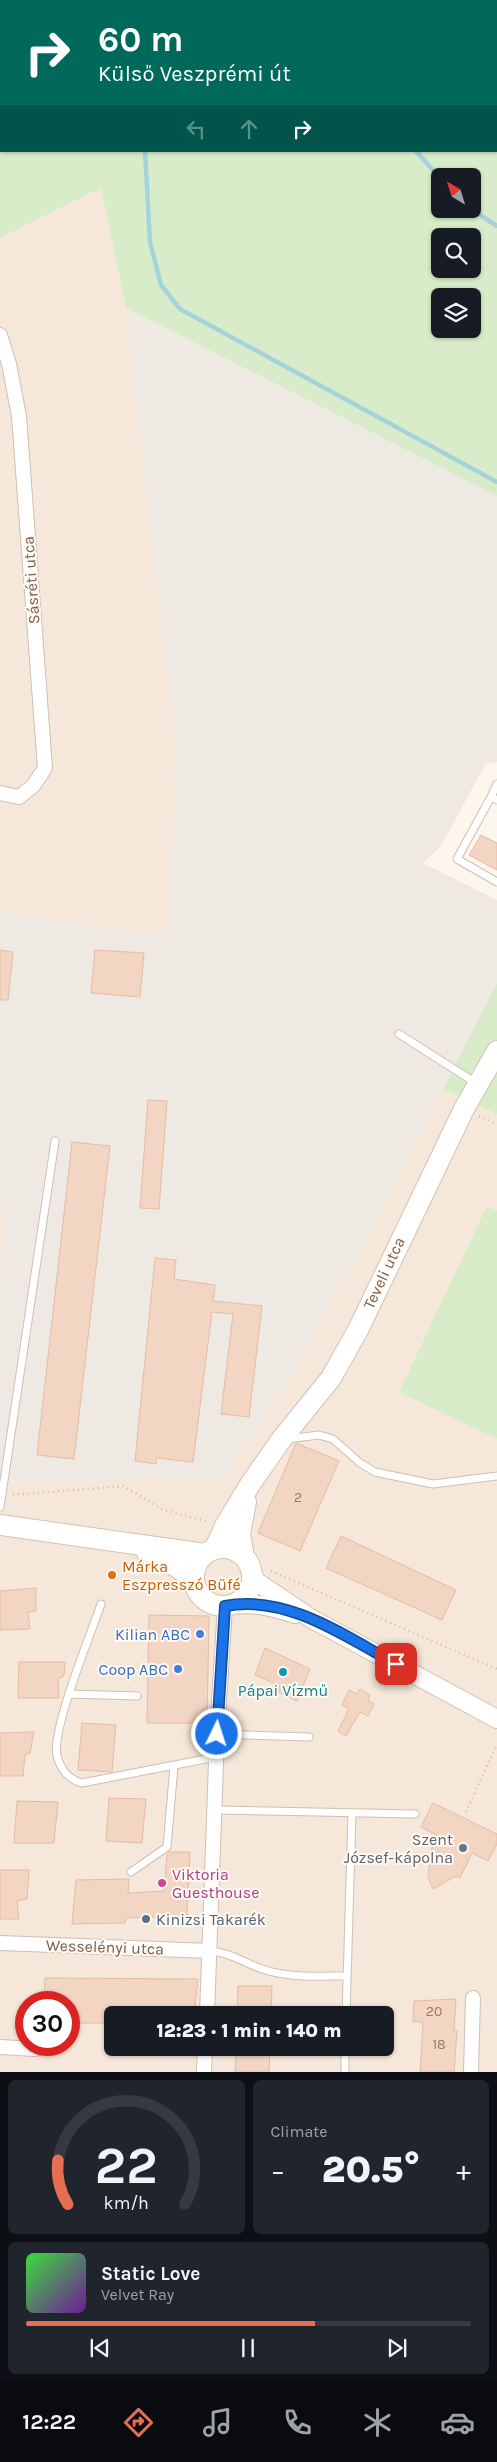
<!DOCTYPE html>
<meta charset="utf-8">
<style>
:root{--surface:#171b24;--page:#20242c;--text:#f1f3f6;--muted:#9ea1a6;--line:#363941;--accent:#e76f51}
body{margin:0;font-family:Karla,sans-serif;background:var(--page);color:var(--text);height:100vh;display:flex;flex-direction:column;font-size:19px;white-space:nowrap}
*{box-sizing:border-box;margin:0}
p{font-size:16px;color:var(--muted)}
.icon{flex:none;width:28px;height:28px;fill:none;stroke:currentColor;stroke-width:2;stroke-linecap:round;stroke-linejoin:round}
.map{position:relative;height:2072px;overflow:hidden}
.details{display:flex;flex-direction:column;gap:8px;padding:8px;background:#0d0f14;flex:1}
.details>*{flex:none}
.guide{position:absolute;left:0px;top:0px;width:498px;height:152px;box-shadow:0 1px 4px #0004;background:#00695c;color:#fff;overflow:hidden}
.needle{width:32px;rotate:322deg}
.fabs{position:absolute;left:431px;top:168px;display:grid;gap:10px}
.fabs a{display:grid;place-items:center;width:50px;height:50px;border-radius:8px;background:var(--surface);box-shadow:0 1px 4px #0004;font-size:25px}
.speed{position:absolute;left:15px;top:1991px;display:flex;gap:10px;font-size:25px;font-weight:700;text-align:center}
.speed>*{display:grid;place-content:center;width:65px;height:65px;border-radius:50%;background:var(--surface);box-shadow:0 1px 4px #0004;line-height:1}
.speed .limit{border:8px solid #d22;background:#fff;color:#111}
.pin{position:absolute;display:grid;place-items:center;width:42px;height:42px;color:#fff;margin:-21px;border-radius:10px;box-shadow:0 2px 8px #0006}
.me{position:absolute;width:55px;margin:-28px;rotate:4deg;stroke-linejoin:round;filter:drop-shadow(0 0 4px #0008)}
.turn{display:flex;align-items:center;gap:18px;height:105px;padding:0 15px;font-size:22px}
.turn .icon{width:65px;height:65px;stroke-width:2.5}
.turn b{display:block;font-size:35px;line-height:42px}
.lanes{display:flex;align-items:center;height:48px;padding:0 15px;background:#0003;justify-content:center;gap:25px;direction:ltr}
.lanes .off{opacity:.35}
.big{font-size:38px;font-weight:800;line-height:1.1}
.details .widget{flex:1;display:flex;flex-direction:column;justify-content:center;gap:8px;min-width:0;padding:0 18px;border-radius:8px;background:var(--page)}
.details .dial{align-items:center;gap:0}
.dial svg{height:130px;overflow:visible;fill:none;stroke:var(--line);stroke-width:7;stroke-linecap:round;text-anchor:middle}
.dial text{fill:var(--text);stroke:none}
.song{display:flex;align-items:center;gap:15px}
.cover{width:60px;height:60px;border-radius:8px;background:linear-gradient(135deg,hsl(120 70% 55%),hsl(280 70% 35%))}
.played{height:5px;border-radius:2px;background:linear-gradient(90deg,var(--accent) 65%,var(--line) 65%)}
.keys{display:flex;justify-content:space-around;direction:ltr}
.heat{display:flex;justify-content:space-between;align-items:center;font-size:28px;direction:ltr}
.details .tiles{flex:1;display:grid;gap:8px;grid-template-columns:1fr 1fr}
.widget:last-child{grid-column:span 2}
.trip{position:absolute;left:104px;top:2006px;width:290px;height:50px;border-radius:8px;background:var(--surface);box-shadow:0 1px 4px #0004;font-weight:800;line-height:50px;text-align:center}
.menu{display:flex;height:80px;justify-content:space-around;align-items:center;background:#090b0e;color:var(--muted)}
.menu .icon{width:35px;height:35px}
.menu .active{color:var(--accent)}
.menu b{font-size:22px;color:var(--text)}
.map>svg:first-child{display:block}
</style>
<div class="map">
<svg width="497" height="2072" viewBox="0 0 497 2072">
<rect width="100%" height="100%" fill="#fdf6ec"/>
<path fill="#f5e8da" fill-rule="evenodd" d="M 101,188 L 126,308 L 175,735 L 170,938 L 0,912 L 0,238 Z
M 443,1089 L 497,1114 L 497,2072 L 0,2072 L 0,1484 L 225,1475 L 299,1364 ZM 26,2002 L 69,2002 L 69,2045 L 26,2045 ZM 112,2015 L 385,2015 L 385,2048 L 112,2048 Z
M 0,1206 L 7,1208 L 0,1277 Z"/>
<path fill="#efe9e4" d="M 126,308 L 497,496 L 497,762 L 486,763 L 441,846 L 423,863 L 497,900 L 497,982 L 423,1129 L 299,1364 L 225,1476 L 0,1484 L 0,1277 L 7,1208 L 0,1206 L 0,912 L 170,938 L 175,735 Z"/>
<path fill="#d8ecc9" fill-rule="evenodd" d="M 0,0 L 497,0 L 497,496 L 126,308 L 101,188 L 0,238 ZM 1,1 L 496,1 L 496,151 L 1,151 ZM 440,176 L 472,176 L 472,209 L 440,209 ZM 440,236 L 472,236 L 472,269 L 440,269 ZM 440,296 L 472,296 L 472,329 L 440,329 Z
M 497,982 L 497,1114 L 443,1089 Z
M 487,1206 L 497,1211 L 497,1439 L 399,1392 Z"/>
<g fill="none" stroke-linecap="round" stroke-linejoin="round">
<path stroke="#a5d3da" stroke-width="4.5" d="M 134,0 L 134,1
M 251,0 L 256,1
M 145,151 L 150,242 L 161,285 L 180,309 L 497,482
M 416,151 L 440,178
M 471,209 L 497,226"/>
</g>
<path fill="#f3d5c3" stroke="#e6bba3" d="M 481,835 L 497,843 L 497,870 L 469,855 Z
M 0,950 L 13,952 L 8,1000 L 0,1000 Z
M 95,950 L 144,953 L 140,997 L 91,993 Z
M 148,1100 L 167,1101 L 159,1209 L 140,1208 Z
M 72,1142 L 110,1146 L 74,1459 L 37,1455 Z
M 155,1258 L 176,1260 L 174,1279 L 215,1285 L 213,1301 L 262,1306 L 249,1417 L 221,1414 L 233,1314 L 212,1312 L 193,1462 L 156,1458 L 156,1464 L 135,1461 Z
M 296,1443 L 339,1461 L 300,1551 L 258,1533 Z
M 341,1536 L 456,1590 L 442,1620 L 326,1568 Z
M 36,1588 L 36,1611 L 28,1612 L 30,1629 L 0,1630 L 0,1591 Z
M 149,1615 L 209,1616 L 207,1723 L 147,1723 Z
M 265,1648 L 310,1669 L 297,1701 L 278,1692 L 280,1686 L 255,1675 Z
M 19,1662 L 65,1662 L 64,1676 L 58,1679 L 59,1698 L 18,1698 Z
M 360,1689 L 370,1695 L 368,1701 L 374,1704 L 368,1716 L 360,1712 L 346,1736 L 338,1731 L 349,1709 L 342,1705 L 349,1690 L 357,1694 Z
M 82,1723 L 116,1725 L 112,1772 L 78,1770 Z
M 34,1732 L 30,1753 L 25,1755 L 23,1776 L 0,1776 L 0,1733 Z
M 109,1798 L 146,1799 L 142,1843 L 106,1841 Z
M 17,1801 L 58,1802 L 54,1843 L 14,1843 Z
M 433,1803 L 497,1834 L 497,1844 L 488,1861 L 472,1853 L 460,1878 L 456,1876 L 433,1889 L 428,1876 L 430,1861 L 426,1860 L 438,1836 L 421,1827 Z
M 169,1852 L 190,1852 L 187,1916 L 126,1918 L 125,1923 L 72,1924 L 76,1880 L 129,1879 L 128,1893 L 164,1891 L 167,1854 Z
M 0,1870 L 29,1870 L 27,1899 L 17,1901 L 19,1919 L 0,1919 Z
M 45,1978 L 198,1979 L 194,2015 L 112,2015 L 112,2023 L 69,2023 L 69,2002 L 44,2002 Z
M 238,1986 L 272,1986 L 271,2015 L 237,2015 Z
M 456,1999 L 454,2031 L 457,2031 L 454,2072 L 420,2072 L 423,2022 L 413,2022 L 414,2001 Z
M 236,2048 L 270,2048 L 269,2072 L 235,2072 Z"/>
<g fill="none" stroke-linecap="round" stroke-linejoin="round">
<defs>
<path id="service" d="M 491,797 L 497,784
M 497,800 L 491,797 L 457,859 L 497,882
M 399,1034 L 476,1083
M 287,1439 L 319,1435 L 333,1439 L 360,1463 L 375,1472 L 433,1484 L 497,1476
M 0,1507 L 55,1141
M 101,1604 C 91,1634 51,1730 57,1756 C 61,1770 68,1779 82,1783 L 216,1757
M 70,1694 L 137,1696
M 217,1734 L 309,1737
M 215,1810 L 415,1814
M 131,1872 L 167,1847 L 174,1766
M 210,1951 C 230,1952 246,1964 265,1970 C 291,1978 320,1976 347,1976
M 346,2015 L 352,1813
M 345,2072 L 345,2048"/>
<path id="minor" d="M 437,0 L 441,1
M 496,23 L 497,24
M 0,335 L 9,364 L 19,416 L 45,768 L 33,786 L 19,797 L 0,793
M 0,1943 L 210,1951
M 207,2015 L 217,1734 L 225,1606
M 0,2047 L 35,2049
M 204,2072 L 205,2048
M 471,2072 L 473,1998"/>
<path id="tertiary" d="M 252,1574 L 257,1582 L 312,1619 L 497,1719
M 231,1605 C 254,1602 273,1607 295,1614"/>
<path id="secondary" d="M 0,1525 L 205,1554
M194 1577a29 29 0 1 1 58 0a29 29 0 1 1-58 0Z
M 215,1548 L 225,1526 L 251,1483 L 281,1440 L 331,1378 L 358,1330 L 464,1109 L 497,1051
M 147,1553 C 166,1560 180,1567 193,1581
M 244,1557 L 240,1534 L 246,1502"/>
</defs>
<use href="#service" stroke="#d1beb0" stroke-width="9"/>
<use href="#minor" stroke="#d1beb0" stroke-width="16"/>
<use href="#tertiary" stroke="#d1beb0" stroke-width="20"/>
<use href="#secondary" stroke="#d6c0b0" stroke-width="22"/>
<path stroke="#d9b8a5" stroke-width="2.5" stroke-dasharray="1 4" stroke-linecap="butt" d="M 479,1116 L 497,1124
M 13,1495 L 123,1486 L 164,1510 L 209,1522
M 271,1571 L 497,1669
M 466,1812 L 497,1744"/>
<use href="#service" stroke="#fff" stroke-width="7"/>
<use href="#minor" stroke="#fff" stroke-width="14"/>
<use href="#tertiary" stroke="#fff" stroke-width="18"/>
<use href="#secondary" stroke="#fff" stroke-width="20"/>
</g>
<g fill="none" stroke-linecap="round" stroke-linejoin="round">
<defs>
<path id="route" d="M 217,1734 L 225,1606 C 286,1594 345,1636 396,1664"/>
</defs>
<use href="#route" stroke="#114b97" stroke-width="12"/>
<use href="#route" stroke="#1a73e8" stroke-width="9"/>
</g>
<circle fill="#e8710a" stroke="#fffaf3" stroke-width="2" cx="112" cy="1575" r="5"/>
<g fill="#3f7fe0" stroke="#fffaf3" stroke-width="2">
<circle cx="200" cy="1634" r="5"/>
<circle cx="178" cy="1669" r="5"/>
</g>
<circle fill="#0f9aa8" stroke="#fffaf3" stroke-width="2" cx="283" cy="1672" r="5"/>
<circle fill="#6b7280" stroke="#fffaf3" stroke-width="2" cx="463" cy="1848" r="5"/>
<circle fill="#d1479c" stroke="#fffaf3" stroke-width="2" cx="162" cy="1883" r="5"/>
<circle fill="#5c6f8a" stroke="#fffaf3" stroke-width="2" cx="146" cy="1919" r="5"/>
<g text-anchor="middle" dominant-baseline="central" stroke-width="4" stroke-linejoin="round" paint-order="stroke">
<g font-size="14" fill="#987a6a">
<text x="298" y="1497">2</text>
<text x="434" y="2011">20</text>
<text x="439" y="2044">18</text>
</g>
<g font-size="16" fill="#7a5c4d" stroke="#fffaf3">
<text transform="translate(31 580) rotate(-94)">Sásréti utca</text>
<text transform="translate(384 1273) rotate(-65)">Teveli utca</text>
<text transform="translate(105 1947) rotate(2)">Wesselényi utca</text>
</g>
<g font-size="16" fill="#c56008" stroke="#fffaf3" text-anchor="start">
<text x="122" y="1566">Márka<tspan x="122" dy="18">Eszpresszó Büfé</tspan></text>
</g>
<g font-size="16" fill="#366cbe" stroke="#fffaf3" text-anchor="end">
<text x="190" y="1634">Kilian ABC</text>
<text x="168" y="1669">Coop ABC</text>
</g>
<g font-size="16" fill="#0d838f" stroke="#fffaf3">
<text x="283" y="1690">Pápai Vízmű</text>
</g>
<g font-size="16" fill="#5b616d" stroke="#fffaf3" text-anchor="end">
<text x="453" y="1839">Szent<tspan x="453" dy="18">József-kápolna</tspan></text>
</g>
<g font-size="16" fill="#b23c85" stroke="#fffaf3" text-anchor="start">
<text x="172" y="1874">Viktoria<tspan x="172" dy="18">Guesthouse</tspan></text>
</g>
<g font-size="16" fill="#4e5e75" stroke="#fffaf3" text-anchor="start">
<text x="156" y="1919">Kinizsi Takarék</text>
</g>
</g>
</svg>
<div class="fabs">
<a><svg class="needle" viewBox="-14 -14 28 28"><path d="M0-13l5 13h-10z" fill="#e53935"/><path d="M0 13l5-13h-10z" fill="#9ea1a6"/></svg></a>
<a><svg class="icon" aria-label="search" viewBox="0 0 24 24"><circle cx="10" cy="10" r="6"/><path d="M15 15l6 6"/></svg></a>
<a><svg class="icon" aria-label="layers" viewBox="0 0 24 24"><path d="M12 4l9 5-9 5-9-5zM3 14l9 5 9-5"/></svg></a>
</div>
<div class="speed"><div class="limit">30</div></div>
<div class="pin" style="left:396px;top:1664px;background:#d93025"><svg class="icon" aria-label="arrive" viewBox="0 0 24 24"><path d="M6 21V4h12l-3 4 3 4H6"/></svg></div>
<svg class="me" style="left:217px;top:1734px" viewBox="-20 -20 40 40"><circle r="17" fill="#1a73e8" stroke="#fff" stroke-width="3"/><path d="M0-11L8 9 0 5-8 9z" fill="#fff"/></svg>
<div class="trip">12:23 · 1 min · 140 m</div>
<div class="guide">
<div class="turn"><svg class="icon" aria-label="right" viewBox="0 0 24 24"><path d="M7 20v-9h11M14 6l5 5-5 5"/></svg><div><b>60 m</b>Külső Veszprémi út</div></div>
<div class="lanes"><svg class="icon off" aria-label="left" viewBox="0 0 24 24"><path d="M17 20v-9H6M10 6l-5 5 5 5"/></svg><svg class="icon off" aria-label="ahead" viewBox="0 0 24 24"><path d="M12 20V5M6 11l6-6 6 6"/></svg><svg class="icon" aria-label="right" viewBox="0 0 24 24"><path d="M7 20v-9h11M14 6l5 5-5 5"/></svg></div>
</div>
</div>
<section class="details">
<div class="tiles">
<div class="widget dial"><svg viewBox="0 0 100 80">
<path d="M14 69A42 42 0 1 1 86 69"/>
<path d="M14 69A42 42 0 0 1 8 42" stroke="#e76f51"/>
<text x="50" y="56" font-size="32" font-weight="700">22</text>
<text x="50" y="72" font-size="11">km/h</text>
</svg></div>
<div class="widget"><p>Climate</p>
<div class="heat"><a>−</a><b class="big">20.5°</b><a>+</a></div>
</div>
<div class="widget">
<div class="song"><i class="cover"></i><div><b>Static Love</b><p>Velvet Ray</p></div></div>
<div class="played"></div>
<div class="keys"><svg class="icon" aria-label="previous" viewBox="0 0 24 24"><path d="M18 5L8 12l10 7zM5 5v14"/></svg><svg class="icon" aria-label="pause" viewBox="0 0 24 24"><path d="M8 5v14M16 5v14"/></svg><svg class="icon" aria-label="next" viewBox="0 0 24 24"><path d="M6 5l10 7-10 7zM19 5v14"/></svg></div>
</div>
</div>
</section>
<nav class="menu">
<b>12:22</b>
<svg class="icon active" aria-label="directions" viewBox="0 0 24 24"><path d="M12 3l9 9-9 9-9-9zM9 14v-3h6M13 9l2 2-2 2"/></svg>
<svg class="icon" aria-label="music" viewBox="0 0 24 24"><path d="M9 18V5l10-2v13"/><circle cx="6" cy="18" r="3"/><circle cx="16" cy="16" r="3"/></svg>
<svg class="icon" aria-label="phone" viewBox="0 0 24 24"><path d="M5 4h4l2 5-3 2q2 4 5 5l2-3 5 2v4C11 20 4 13 5 4z"/></svg>
<svg class="icon" aria-label="climate" viewBox="0 0 24 24"><path d="M12 3v18M4 7l16 10M4 17L20 7"/></svg>
<svg class="icon" aria-label="car" viewBox="0 0 24 24"><path d="M5 17H2v-5l4-1 3-4h7l3 4 3 1v5h-3M9 17h6M6 11h13"/><circle cx="7" cy="17" r="2"/><circle cx="17" cy="17" r="2"/></svg>
</nav>
